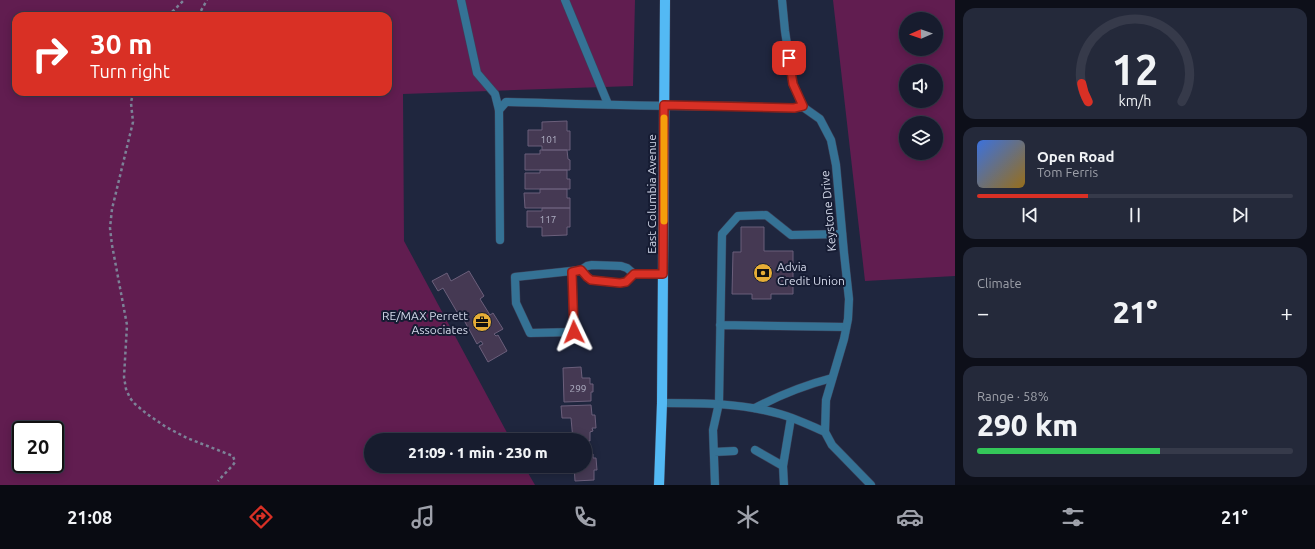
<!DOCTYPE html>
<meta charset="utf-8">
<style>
:root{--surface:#171c2e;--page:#24293a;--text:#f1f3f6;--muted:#9ea1aa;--line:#363a4a;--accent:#d93025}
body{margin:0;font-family:Ubuntu,sans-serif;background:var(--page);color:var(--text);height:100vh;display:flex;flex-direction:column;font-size:15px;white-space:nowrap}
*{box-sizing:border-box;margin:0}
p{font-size:13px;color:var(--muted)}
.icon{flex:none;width:22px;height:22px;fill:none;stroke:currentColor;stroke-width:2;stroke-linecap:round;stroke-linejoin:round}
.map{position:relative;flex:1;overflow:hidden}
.drawer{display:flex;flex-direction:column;gap:8px;padding:8px;background:#0d0f19;width:360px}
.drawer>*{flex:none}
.hud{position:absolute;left:12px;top:12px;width:380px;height:84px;border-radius:12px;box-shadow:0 2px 10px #0003,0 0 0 1px var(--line);background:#d93025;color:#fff;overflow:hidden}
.needle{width:26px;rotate:268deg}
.controls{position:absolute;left:899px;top:12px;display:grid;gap:8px}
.controls a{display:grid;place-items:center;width:44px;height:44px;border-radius:50%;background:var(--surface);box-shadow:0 2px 10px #0003,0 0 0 1px var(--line);font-size:20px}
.speed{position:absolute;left:12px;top:421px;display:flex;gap:8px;font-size:20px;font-weight:700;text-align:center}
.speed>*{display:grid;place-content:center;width:52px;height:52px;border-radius:50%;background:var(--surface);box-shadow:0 2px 10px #0003,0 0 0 1px var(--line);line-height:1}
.speed .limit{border:2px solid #111;border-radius:6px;background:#fff;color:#111}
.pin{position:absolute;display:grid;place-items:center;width:34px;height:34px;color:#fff;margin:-17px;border-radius:8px;box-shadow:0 2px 6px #0006}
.me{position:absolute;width:44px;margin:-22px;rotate:358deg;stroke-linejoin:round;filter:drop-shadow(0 0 3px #0008)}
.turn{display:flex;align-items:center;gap:14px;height:84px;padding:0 12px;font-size:18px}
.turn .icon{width:52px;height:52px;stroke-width:2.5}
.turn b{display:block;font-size:28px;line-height:34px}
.big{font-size:30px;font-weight:800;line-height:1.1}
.drawer .tile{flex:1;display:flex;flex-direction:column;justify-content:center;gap:6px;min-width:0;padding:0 14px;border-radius:12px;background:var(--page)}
.drawer .dial{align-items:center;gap:0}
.dial svg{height:104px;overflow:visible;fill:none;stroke:var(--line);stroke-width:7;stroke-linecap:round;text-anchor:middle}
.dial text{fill:var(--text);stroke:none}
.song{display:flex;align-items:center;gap:12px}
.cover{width:48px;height:48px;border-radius:6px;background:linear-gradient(135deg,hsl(220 70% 55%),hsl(40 70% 35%))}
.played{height:4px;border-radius:2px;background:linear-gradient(90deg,var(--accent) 35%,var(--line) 35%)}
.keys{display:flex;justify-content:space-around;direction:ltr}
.heat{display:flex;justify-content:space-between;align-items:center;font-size:22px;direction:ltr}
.charge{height:6px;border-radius:3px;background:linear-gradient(90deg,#34c759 58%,var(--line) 0)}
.trip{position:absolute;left:364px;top:433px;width:228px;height:40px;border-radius:20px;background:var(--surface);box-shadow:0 2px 10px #0003,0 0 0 1px var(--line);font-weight:800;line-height:40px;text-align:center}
.tabs{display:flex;height:64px;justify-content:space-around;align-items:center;background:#090b12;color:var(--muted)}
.tabs .icon{width:28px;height:28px}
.tabs .selected{color:var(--accent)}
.tabs b{font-size:18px;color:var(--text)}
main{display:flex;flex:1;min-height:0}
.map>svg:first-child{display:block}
</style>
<main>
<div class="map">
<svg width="955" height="485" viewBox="0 0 955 485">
<rect width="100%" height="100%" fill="#1f263e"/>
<path fill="#611d50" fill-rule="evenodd" d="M 0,0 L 635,0 L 633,86 L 403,94 L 404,241 L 511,440 L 371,440 L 371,466 L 524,466 L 535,485 L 0,485 ZM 16,16 L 388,16 L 388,92 L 16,92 ZM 21,430 L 55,430 L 55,464 L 21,464 Z
M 833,0 L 955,0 L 955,276 L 865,281 ZM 906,19 L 936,19 L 936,49 L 906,49 ZM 906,71 L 936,71 L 936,101 L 906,101 ZM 906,123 L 936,123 L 936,153 L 906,153 Z"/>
<path fill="#453953" stroke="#6b5f7b" d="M 567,121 L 567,131 L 570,131 L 570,150 L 542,150 L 542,146 L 528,146 L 528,130 L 542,130 L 542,122 Z
M 540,150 L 567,150 L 568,159 L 570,160 L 570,170 L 525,170 L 525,154 L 540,154 Z
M 540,170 L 567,170 L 567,179 L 570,179 L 570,189 L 525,189 L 525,173 L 540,173 Z
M 540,189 L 567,189 L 567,198 L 570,198 L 570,208 L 525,208 L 524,193 L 540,193 Z
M 542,208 L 570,208 L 570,227 L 567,227 L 567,235 L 542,236 L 542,227 L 527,227 L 527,211 L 542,211 Z
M 741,227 L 764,227 L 764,251 L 793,251 L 793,294 L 771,294 L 771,299 L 752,299 L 752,294 L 732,294 L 733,252 L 741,252 Z
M 469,271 L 484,296 L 480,299 L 490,315 L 493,313 L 503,329 L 494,334 L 496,336 L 498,335 L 507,351 L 488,362 L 479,346 L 483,344 L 481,341 L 477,344 L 459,311 L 457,312 L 443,288 L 438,291 L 432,281 L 447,273 L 451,281 Z
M 581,367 L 582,378 L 590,378 L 590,384 L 593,384 L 593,392 L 591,392 L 591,401 L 564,402 L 563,368 Z
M 591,405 L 592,415 L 595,415 L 596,428 L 592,428 L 593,431 L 590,432 L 590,441 L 573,440 L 571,418 L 562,418 L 561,406 Z
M 585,446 L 590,446 L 590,454 L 593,454 L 593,458 L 596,458 L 597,470 L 594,470 L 594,480 L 575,481 L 574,466 L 585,466 Z"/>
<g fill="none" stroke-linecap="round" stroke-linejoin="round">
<defs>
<path id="service" d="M 461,0 L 477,73 L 495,94 L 499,110
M 565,0 L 608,104
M 581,270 L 587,277 L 591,280 L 620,283 L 626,282 L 634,274 L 663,274
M 572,272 L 574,332 L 530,333 L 516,303 L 515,277 L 581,270 L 587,266 L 592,265 L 621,266 L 627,268 L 634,274
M 720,325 L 846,327
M 755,408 C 780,395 805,385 832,378
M 755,450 L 783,466
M 714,452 L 734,451
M 715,485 L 713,430 L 719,403 L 722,234 L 738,216 L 766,215 L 791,235 L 842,234
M 784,485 L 783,466 L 791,418"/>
<path id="minor" d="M 782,0 L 785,31 L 793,84 L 803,107 L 820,119 L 831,140 L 836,165 L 844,253 L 849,299 L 848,319 L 844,339 L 826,400 L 825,432
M 500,240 L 499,110 L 506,102 C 582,104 657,107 733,106 C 756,106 780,110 803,107
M 662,403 C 702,403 741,403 780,414 C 795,418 811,426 825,432 L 832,445 L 871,485"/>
<path id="primary" d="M 659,485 L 662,403 L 665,0"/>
</defs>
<use href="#service" stroke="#3c4259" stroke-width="9"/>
<use href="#minor" stroke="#3c4259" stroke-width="9"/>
<use href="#primary" stroke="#3c4259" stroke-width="11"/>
<path stroke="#7c8297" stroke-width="2.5" stroke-dasharray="3 3" stroke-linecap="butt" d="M 168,16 L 184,0
M 198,16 L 207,0
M 133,92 L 131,103 L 133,122 L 112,209 L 110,228 L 112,245 L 127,325 L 124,377 L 126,389 L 130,398 L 135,404 L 147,414 L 166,427 L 187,438 L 233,456 L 235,462 L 233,465 L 218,481"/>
<use href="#service" stroke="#357295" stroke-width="8"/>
<use href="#minor" stroke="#357295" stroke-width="8"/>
<use href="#primary" stroke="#53b9f4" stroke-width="10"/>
</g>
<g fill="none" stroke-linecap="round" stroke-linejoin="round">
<defs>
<path id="route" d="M 574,332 L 572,272 L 581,270 L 587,277 L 591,280 L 620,283 L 626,282 L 634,274 L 663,274 L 664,105 L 794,108 L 803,106 L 793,84 L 789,58"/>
</defs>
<use href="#route" stroke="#8d1f18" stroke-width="10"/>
<use href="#route" stroke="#d93025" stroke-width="7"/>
<path stroke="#f59e0b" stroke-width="7" d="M 664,221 L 664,118"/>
</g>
<defs>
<symbol id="bank-disc" viewBox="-11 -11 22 22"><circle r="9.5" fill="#e6ad36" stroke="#161c33"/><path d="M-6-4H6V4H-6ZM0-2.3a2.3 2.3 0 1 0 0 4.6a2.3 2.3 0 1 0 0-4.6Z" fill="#111"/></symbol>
<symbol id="office-disc" viewBox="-11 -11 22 22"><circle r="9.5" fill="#e6ad36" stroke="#161c33"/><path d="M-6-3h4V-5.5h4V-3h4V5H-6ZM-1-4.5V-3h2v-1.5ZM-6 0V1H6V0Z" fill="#111"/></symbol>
</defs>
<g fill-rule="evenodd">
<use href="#bank-disc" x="752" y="262" width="22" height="22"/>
<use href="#office-disc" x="471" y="311" width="22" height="22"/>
</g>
<g text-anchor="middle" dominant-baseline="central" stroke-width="4" stroke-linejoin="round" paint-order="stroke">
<g font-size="10" fill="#b0b0c4">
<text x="549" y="139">101</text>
<text x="548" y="219">117</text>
<text x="578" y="388">299</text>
</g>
<g font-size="12" fill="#d3d8e9" stroke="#161c33">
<text transform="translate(651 194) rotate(-90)">East Columbia Avenue</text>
<text transform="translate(828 211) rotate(-95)">Keystone Drive</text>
</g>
<g font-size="12" fill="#d3d8e9" stroke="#161c33" text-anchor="start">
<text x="777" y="266">Advia<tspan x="777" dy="14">Credit Union</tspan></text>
<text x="468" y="315" text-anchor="end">RE/MAX Perrett<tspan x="468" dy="14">Associates</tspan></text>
</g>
</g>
</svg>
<div class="controls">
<a><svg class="needle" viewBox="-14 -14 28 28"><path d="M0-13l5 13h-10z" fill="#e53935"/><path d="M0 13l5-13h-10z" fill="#9ea1aa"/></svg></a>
<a><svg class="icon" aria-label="sound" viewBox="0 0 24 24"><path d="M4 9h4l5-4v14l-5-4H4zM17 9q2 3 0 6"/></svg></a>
<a><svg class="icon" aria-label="layers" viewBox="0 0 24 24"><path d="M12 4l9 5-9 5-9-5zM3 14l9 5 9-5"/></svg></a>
</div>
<div class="speed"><div class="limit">20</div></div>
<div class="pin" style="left:789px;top:58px;background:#d93025"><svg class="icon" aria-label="arrive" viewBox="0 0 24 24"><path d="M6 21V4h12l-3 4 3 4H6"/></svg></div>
<svg class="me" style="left:574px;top:332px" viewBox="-20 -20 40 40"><path d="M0-17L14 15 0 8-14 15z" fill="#d93025" stroke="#fff" stroke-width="4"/></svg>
<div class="trip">21:09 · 1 min · 230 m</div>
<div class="hud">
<div class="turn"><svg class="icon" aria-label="right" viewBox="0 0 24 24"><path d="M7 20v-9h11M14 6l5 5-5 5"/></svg><div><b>30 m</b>Turn right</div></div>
</div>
</div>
<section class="drawer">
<div class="tile dial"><svg viewBox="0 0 100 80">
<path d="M14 69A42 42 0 1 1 86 69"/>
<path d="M14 69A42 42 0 0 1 9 55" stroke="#d93025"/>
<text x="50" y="56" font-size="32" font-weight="700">12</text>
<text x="50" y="72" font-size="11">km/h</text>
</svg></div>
<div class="tile">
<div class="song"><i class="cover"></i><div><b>Open Road</b><p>Tom Ferris</p></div></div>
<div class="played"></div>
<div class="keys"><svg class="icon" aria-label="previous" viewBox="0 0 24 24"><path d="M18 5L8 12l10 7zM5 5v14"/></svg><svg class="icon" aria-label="pause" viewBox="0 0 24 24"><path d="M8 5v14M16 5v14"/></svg><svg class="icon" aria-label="next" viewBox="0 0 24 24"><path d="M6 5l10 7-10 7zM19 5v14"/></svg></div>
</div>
<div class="tile"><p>Climate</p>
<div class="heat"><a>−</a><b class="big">21°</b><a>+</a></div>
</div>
<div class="tile"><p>Range · 58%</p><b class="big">290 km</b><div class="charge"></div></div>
</section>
</main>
<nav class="tabs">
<b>21:08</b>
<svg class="icon selected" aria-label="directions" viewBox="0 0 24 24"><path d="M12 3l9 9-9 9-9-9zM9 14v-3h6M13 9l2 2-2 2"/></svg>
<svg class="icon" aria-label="music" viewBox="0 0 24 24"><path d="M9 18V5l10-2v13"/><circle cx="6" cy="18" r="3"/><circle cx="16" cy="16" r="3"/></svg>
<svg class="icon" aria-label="phone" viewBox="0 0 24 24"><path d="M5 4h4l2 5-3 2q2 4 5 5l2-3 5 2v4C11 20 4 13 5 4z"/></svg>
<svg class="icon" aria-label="climate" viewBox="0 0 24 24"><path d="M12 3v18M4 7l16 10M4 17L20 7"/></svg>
<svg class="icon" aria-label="car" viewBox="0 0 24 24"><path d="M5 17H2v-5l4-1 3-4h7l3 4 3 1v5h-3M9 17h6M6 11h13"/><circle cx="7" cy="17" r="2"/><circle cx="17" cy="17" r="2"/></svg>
<svg class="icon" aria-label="filters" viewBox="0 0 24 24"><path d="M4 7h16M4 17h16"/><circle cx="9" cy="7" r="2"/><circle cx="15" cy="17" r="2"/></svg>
<b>21°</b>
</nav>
